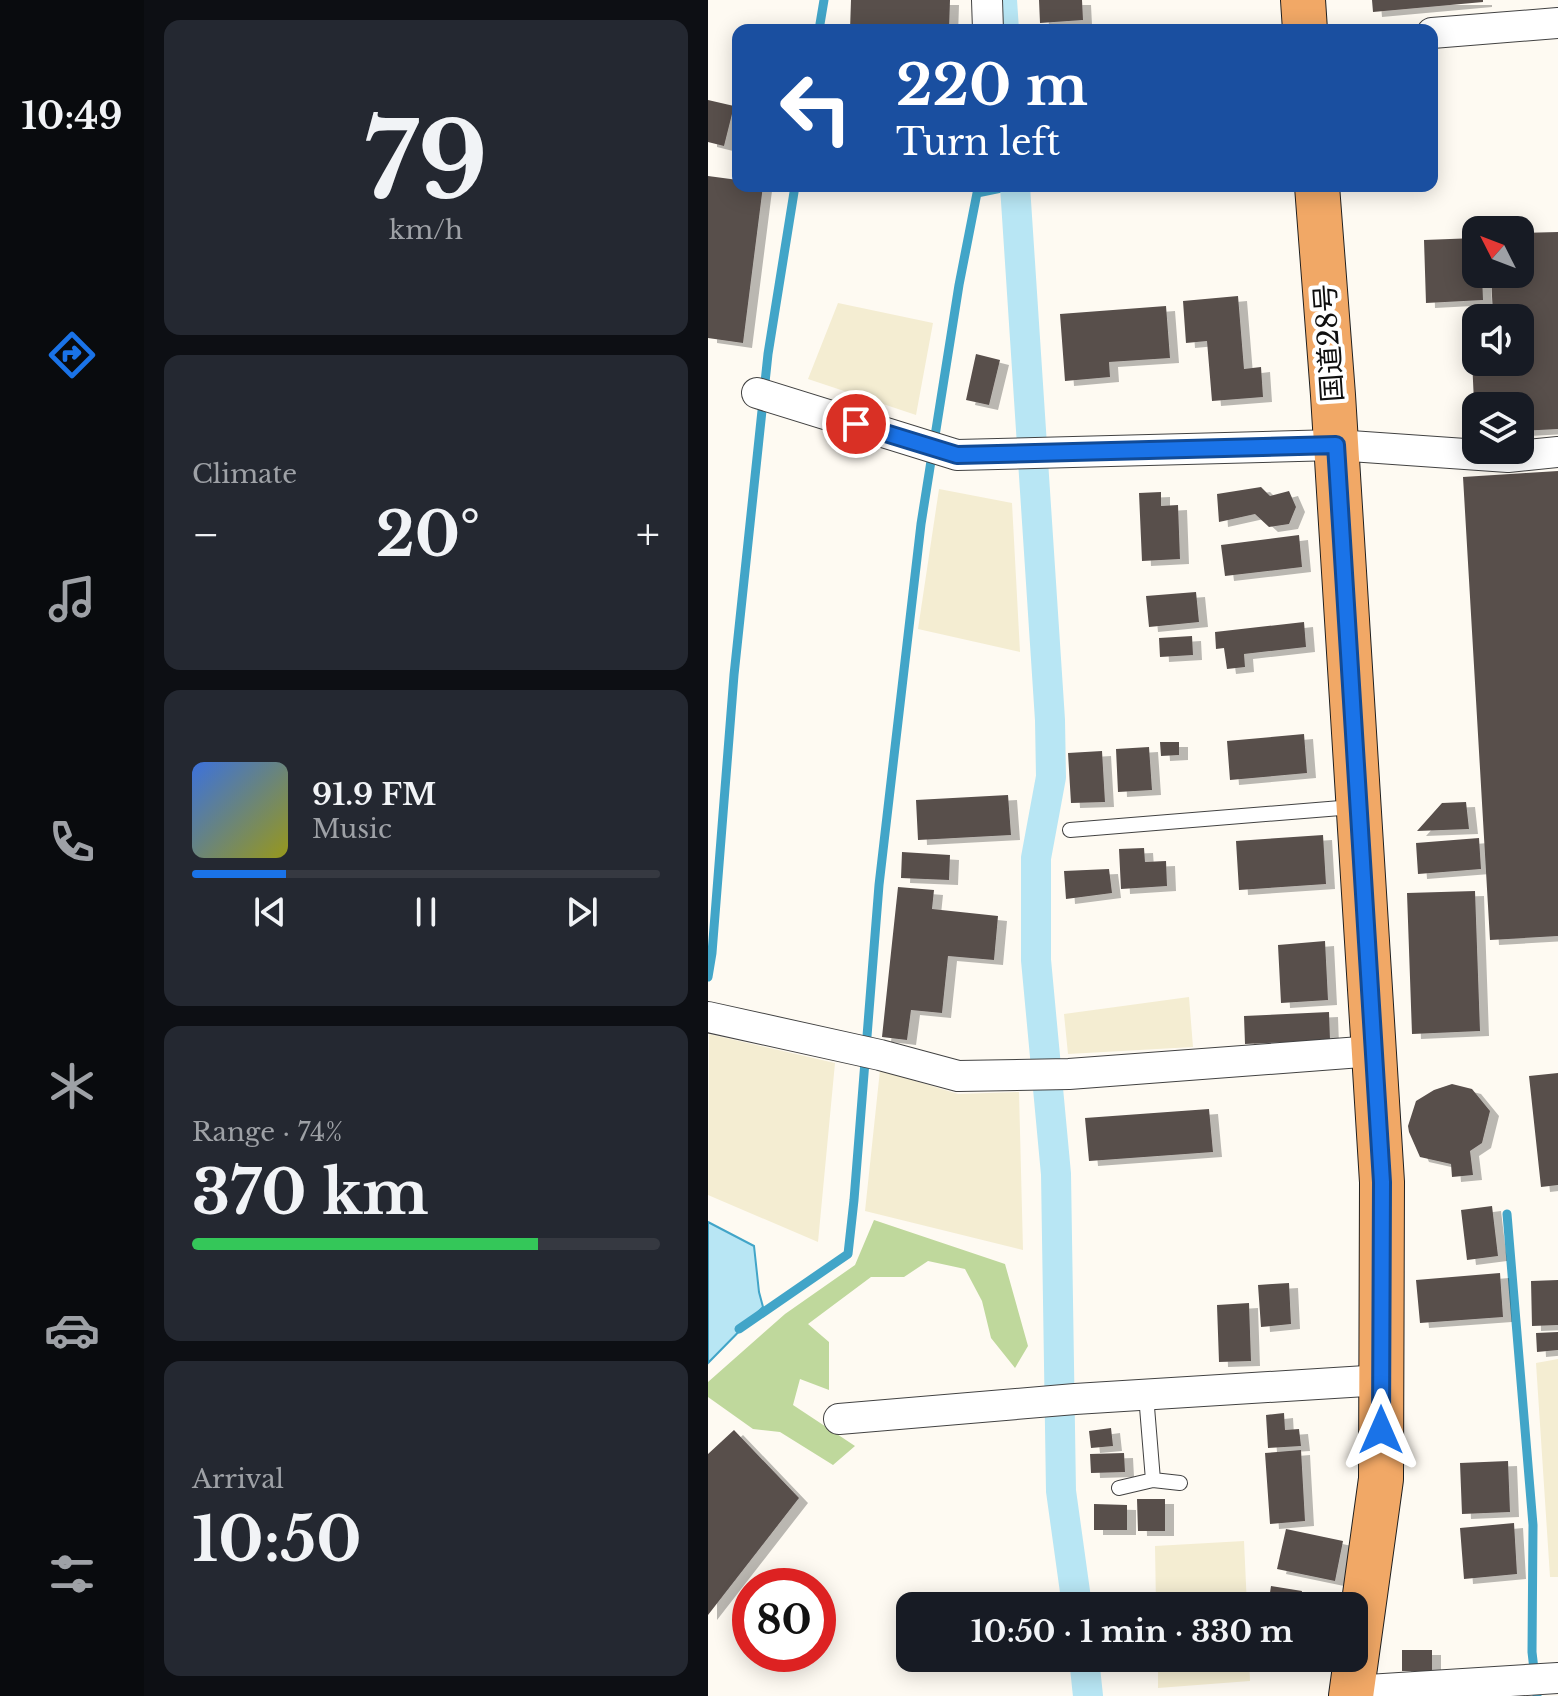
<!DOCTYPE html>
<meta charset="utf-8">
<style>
:root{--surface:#171b24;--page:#242831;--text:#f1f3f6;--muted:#9ea1a6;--line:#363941;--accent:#1a73e8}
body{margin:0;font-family:"Libre Baskerville","Noto Sans JP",serif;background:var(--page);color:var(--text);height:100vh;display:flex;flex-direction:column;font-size:30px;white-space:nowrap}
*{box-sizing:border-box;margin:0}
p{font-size:26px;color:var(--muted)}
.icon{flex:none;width:44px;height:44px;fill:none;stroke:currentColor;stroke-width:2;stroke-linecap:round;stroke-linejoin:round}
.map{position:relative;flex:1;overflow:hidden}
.side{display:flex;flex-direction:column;gap:20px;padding:20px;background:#0d0f14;width:564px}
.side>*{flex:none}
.hud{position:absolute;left:24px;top:24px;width:706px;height:168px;border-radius:16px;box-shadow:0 4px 20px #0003;background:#1a4fa0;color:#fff;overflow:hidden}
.needle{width:52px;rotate:312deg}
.tools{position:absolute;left:754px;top:216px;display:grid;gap:16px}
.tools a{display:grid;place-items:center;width:72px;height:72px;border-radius:16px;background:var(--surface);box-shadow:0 4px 20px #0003;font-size:40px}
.speed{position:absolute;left:24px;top:1568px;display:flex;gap:16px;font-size:40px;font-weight:700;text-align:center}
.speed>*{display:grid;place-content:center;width:104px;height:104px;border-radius:50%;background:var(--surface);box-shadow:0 4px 20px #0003;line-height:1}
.speed .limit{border:12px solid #d22;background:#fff;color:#111}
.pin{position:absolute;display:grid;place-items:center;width:68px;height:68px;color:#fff;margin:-34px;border:4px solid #fff;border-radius:50%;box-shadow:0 2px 8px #0007}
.me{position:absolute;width:88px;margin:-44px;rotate:0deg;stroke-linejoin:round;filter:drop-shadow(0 0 6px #0008)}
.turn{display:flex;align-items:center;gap:28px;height:168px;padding:0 32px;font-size:36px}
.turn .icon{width:104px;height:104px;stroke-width:2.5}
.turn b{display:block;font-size:56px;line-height:68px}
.big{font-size:60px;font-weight:700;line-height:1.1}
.side .tile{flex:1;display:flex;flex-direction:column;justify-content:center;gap:12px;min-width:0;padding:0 28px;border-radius:16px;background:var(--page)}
.side .dial{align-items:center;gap:0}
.dial b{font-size:104px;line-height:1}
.song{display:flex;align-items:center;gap:24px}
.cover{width:96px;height:96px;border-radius:12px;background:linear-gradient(135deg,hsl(220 70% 55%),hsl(60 70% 35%))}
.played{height:8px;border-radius:4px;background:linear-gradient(90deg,var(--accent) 20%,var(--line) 20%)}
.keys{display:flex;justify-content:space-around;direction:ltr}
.heat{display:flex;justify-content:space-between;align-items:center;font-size:44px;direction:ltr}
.charge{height:12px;border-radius:6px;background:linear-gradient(90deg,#34c759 74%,var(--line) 0)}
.trip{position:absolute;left:188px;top:1592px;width:472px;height:80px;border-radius:16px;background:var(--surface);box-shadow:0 4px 20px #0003;font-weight:700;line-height:80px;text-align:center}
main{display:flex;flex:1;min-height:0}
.dock{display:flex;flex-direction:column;width:144px;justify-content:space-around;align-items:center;background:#090b0e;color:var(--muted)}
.dock .icon{width:56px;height:56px}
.dock .on{color:var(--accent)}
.dock b{font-size:36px;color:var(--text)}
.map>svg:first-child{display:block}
</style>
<main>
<nav class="dock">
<b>10:49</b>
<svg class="icon on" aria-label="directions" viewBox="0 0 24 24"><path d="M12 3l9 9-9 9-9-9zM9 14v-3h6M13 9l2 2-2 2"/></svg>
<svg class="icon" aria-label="music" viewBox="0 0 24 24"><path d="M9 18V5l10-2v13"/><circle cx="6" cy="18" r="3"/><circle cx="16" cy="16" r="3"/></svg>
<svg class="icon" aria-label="phone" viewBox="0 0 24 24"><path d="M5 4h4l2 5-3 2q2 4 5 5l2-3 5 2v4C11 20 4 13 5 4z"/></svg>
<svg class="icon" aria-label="climate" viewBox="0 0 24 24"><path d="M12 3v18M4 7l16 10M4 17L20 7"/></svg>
<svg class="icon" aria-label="car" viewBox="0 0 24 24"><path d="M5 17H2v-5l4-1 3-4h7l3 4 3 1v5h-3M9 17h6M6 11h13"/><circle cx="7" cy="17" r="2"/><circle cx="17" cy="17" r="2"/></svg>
<svg class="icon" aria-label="filters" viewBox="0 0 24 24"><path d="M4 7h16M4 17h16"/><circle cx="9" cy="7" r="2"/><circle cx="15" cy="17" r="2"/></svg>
</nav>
<section class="side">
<div class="tile dial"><b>79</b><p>km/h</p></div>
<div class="tile"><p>Climate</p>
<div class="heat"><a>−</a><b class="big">20°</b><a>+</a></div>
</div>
<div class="tile">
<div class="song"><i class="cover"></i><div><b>91.9 FM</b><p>Music</p></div></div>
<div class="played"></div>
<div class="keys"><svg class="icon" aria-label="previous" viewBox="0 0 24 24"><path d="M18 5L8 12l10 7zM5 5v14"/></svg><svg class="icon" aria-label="pause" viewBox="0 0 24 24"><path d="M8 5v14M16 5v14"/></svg><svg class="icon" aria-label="next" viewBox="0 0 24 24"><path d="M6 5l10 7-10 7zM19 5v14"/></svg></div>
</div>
<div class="tile"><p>Range · 74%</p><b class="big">370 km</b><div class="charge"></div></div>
<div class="tile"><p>Arrival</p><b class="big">10:50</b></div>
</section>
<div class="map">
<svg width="850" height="1696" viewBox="0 0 850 1696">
<defs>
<filter id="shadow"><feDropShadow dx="9" dy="5" stdDeviation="0" flood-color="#0004"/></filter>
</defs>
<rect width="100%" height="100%" fill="#fefaf2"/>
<path fill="#f4edd2" d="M 130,303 L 225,323 L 208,415 L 100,379 Z
M 231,489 L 304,503 L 312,652 L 210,629 Z
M 481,997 L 485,1047 L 360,1054 L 356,1014 Z
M 1,1034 L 127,1063 L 110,1242 L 0,1195 Z
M 172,1070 L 250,1094 L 311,1092 L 315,1250 L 157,1211 Z
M 850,1359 L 850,1577 L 842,1577 L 828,1363 Z
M 536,1541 L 539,1606 L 448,1606 L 447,1546 Z
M 450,1658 L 541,1658 L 542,1681 L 450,1688 Z"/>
<path fill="#bfd89c" d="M 166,1220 L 297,1264 L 320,1346 L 307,1368 L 283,1338 L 274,1301 L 257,1269 L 220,1261 L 196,1277 L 163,1277 L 100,1324 L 121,1342 L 121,1390 L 92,1379 L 85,1405 L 147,1446 L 125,1465 L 72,1432 L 45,1429 L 0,1397 L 0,1382 L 77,1314 L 147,1265 Z"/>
<path fill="#b8e6f4" stroke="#42a5c8" stroke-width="2" d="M 0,1222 L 46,1246 L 51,1292 L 55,1307 L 0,1363 Z"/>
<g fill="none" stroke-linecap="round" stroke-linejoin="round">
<path stroke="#42a5c8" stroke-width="9" d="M 111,30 L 116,0
M 0,977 L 4,953 L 26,675 L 60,354 L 87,186
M 799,1214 L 825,1525 L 824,1652 L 829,1696
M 31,1329 L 140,1254 L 146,1200 L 171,885 L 213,524 L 251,285 L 269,193 L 303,186"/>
<path stroke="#b8e6f4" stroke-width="30" d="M 294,0 L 296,30
M 307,186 L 342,720 L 343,777 L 328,858 L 328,960 L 348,1174 L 353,1491 L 369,1606
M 376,1658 L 380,1696"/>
</g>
<path fill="#584f4c" filter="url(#shadow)" d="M 143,0 L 242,0 L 241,30 L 142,30 Z
M 331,0 L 374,0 L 375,20 L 332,23 Z
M 664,0 L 775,0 L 775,2 L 665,12 Z
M 0,100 L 26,106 L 16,146 L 0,142 Z
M 0,176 L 30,180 L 30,186 L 55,186 L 35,343 L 0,338 Z
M 850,232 L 850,429 L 812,431 L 812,406 L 798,406 L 798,401 L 766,402 L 763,339 L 768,339 L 768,362 L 812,362 L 812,318 L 785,318 L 783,274 L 812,274 L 812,233 Z
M 768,238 L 768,274 L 774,274 L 775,300 L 718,303 L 716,240 Z
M 530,296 L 536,369 L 553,367 L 555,397 L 504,401 L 499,341 L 478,343 L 475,301 Z
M 458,306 L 462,358 L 401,362 L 402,377 L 357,381 L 352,314 Z
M 268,354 L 292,360 L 281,405 L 258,400 Z
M 850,471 L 850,936 L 782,940 L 755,477 Z
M 553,487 L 562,496 L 581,491 L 588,507 L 581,524 L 561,527 L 547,514 L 511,522 L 509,494 Z
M 453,492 L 453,506 L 470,505 L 472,559 L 434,561 L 431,493 Z
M 591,535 L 594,567 L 517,576 L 513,545 Z
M 488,592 L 491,622 L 441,627 L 438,596 Z
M 596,622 L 598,647 L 536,654 L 537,667 L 519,669 L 516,648 L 508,649 L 507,632 Z
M 484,636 L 485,655 L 452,657 L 451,638 Z
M 596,734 L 599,773 L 522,780 L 519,741 Z
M 452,742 L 471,742 L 471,755 L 453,756 Z
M 441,747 L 444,790 L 410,792 L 408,749 Z
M 394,751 L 397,802 L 363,803 L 360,753 Z
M 300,795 L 303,835 L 210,840 L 208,800 Z
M 758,802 L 761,829 L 709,831 L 734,803 Z
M 615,835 L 618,884 L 531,890 L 528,841 Z
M 771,838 L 773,869 L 710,874 L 708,843 Z
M 436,848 L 437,862 L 458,861 L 459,886 L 413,889 L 411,849 Z
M 194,852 L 242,855 L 241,880 L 193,878 Z
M 401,869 L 404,893 L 358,899 L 356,871 Z
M 190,887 L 226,890 L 224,909 L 290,916 L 286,960 L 240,956 L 234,1013 L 203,1010 L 199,1040 L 174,1037 Z
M 767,891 L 772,1031 L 704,1034 L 699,893 Z
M 617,941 L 620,1000 L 573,1003 L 570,945 Z
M 621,1012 L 622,1040 L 537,1044 L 536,1016 Z
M 850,1073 L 850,1185 L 833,1187 L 821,1076 Z
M 744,1084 L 764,1089 L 782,1111 L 774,1143 L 762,1151 L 765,1175 L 744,1177 L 743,1164 L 712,1157 L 701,1132 L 700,1126 L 708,1101 L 726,1090 Z
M 501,1109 L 505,1152 L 381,1161 L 377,1118 Z
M 784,1206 L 790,1256 L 759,1260 L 753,1210 Z
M 792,1273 L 795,1317 L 712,1323 L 708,1280 Z
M 850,1280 L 850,1325 L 824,1326 L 823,1281 Z
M 581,1283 L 583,1324 L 553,1327 L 550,1285 Z
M 541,1303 L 543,1361 L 511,1362 L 509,1305 Z
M 850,1332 L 850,1350 L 829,1352 L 828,1333 Z
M 576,1413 L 577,1430 L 591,1429 L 593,1446 L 560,1448 L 558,1415 Z
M 403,1428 L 405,1446 L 383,1448 L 381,1431 Z
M 26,1430 L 91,1498 L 0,1615 L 0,1454 Z
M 593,1450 L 597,1521 L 562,1524 L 557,1453 Z
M 416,1453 L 417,1472 L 383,1473 L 382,1454 Z
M 800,1461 L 802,1512 L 754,1514 L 752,1463 Z
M 429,1499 L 457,1499 L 457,1531 L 430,1531 Z
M 386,1504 L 419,1505 L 419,1530 L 386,1530 Z
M 806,1523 L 809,1574 L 756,1579 L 752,1528 Z
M 578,1529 L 635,1541 L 627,1581 L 569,1569 Z
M 563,1586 L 594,1591 L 591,1606 L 560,1606 Z
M 694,1650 L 724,1650 L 724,1671 L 694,1671 Z"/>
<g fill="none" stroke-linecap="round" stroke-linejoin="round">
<defs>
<path id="service" d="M 362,830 L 645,807
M 438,1395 L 445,1480
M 411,1488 L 445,1480 L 472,1483"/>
<path id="minor" d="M 279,0 L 280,30
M 724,33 L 850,23
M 49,393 L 249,455 L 628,445 L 800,457 L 850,452
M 0,1017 L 172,1055 L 250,1076 L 361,1074 L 666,1051
M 131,1419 L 367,1399 L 674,1380
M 644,1691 L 850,1678"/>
<path id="trunk" d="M 595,0 L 597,30
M 609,186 L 625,395 L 674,1182 L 673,1479 L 643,1696"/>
</defs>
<use href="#service" stroke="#424242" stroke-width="16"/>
<use href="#minor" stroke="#424242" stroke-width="32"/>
<use href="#trunk" stroke="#202020" stroke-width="46"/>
<use href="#service" stroke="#fff" stroke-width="14"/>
<use href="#minor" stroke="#fff" stroke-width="30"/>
<use href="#trunk" stroke="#f1a866" stroke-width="44"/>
</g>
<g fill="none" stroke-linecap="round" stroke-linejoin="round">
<defs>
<path id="route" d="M 148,424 L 249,455 L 628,445 L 674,1182 L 673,1430"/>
</defs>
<use href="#route" stroke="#114b97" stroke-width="20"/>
<use href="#route" stroke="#1a73e8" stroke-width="14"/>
</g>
<g text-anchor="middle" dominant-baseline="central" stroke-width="8" stroke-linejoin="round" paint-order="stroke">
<g font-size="28" fill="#0f0f0f" stroke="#fff">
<text transform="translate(621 343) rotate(-94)">国道28号</text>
</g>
</g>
</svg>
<div class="tools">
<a><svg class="needle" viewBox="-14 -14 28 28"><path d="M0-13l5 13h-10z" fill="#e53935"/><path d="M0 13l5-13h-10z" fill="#9ea1a6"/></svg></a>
<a><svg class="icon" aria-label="sound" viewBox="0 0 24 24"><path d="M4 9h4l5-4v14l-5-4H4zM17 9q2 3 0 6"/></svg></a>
<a><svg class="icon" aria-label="layers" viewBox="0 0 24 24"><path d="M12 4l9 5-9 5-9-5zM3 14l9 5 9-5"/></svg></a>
</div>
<div class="speed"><div class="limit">80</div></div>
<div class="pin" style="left:148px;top:424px;background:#d93025"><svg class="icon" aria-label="arrive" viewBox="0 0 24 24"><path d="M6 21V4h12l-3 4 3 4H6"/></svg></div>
<svg class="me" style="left:673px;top:1430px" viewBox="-20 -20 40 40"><path d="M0-17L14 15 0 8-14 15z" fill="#1a73e8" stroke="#fff" stroke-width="4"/></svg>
<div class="trip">10:50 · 1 min · 330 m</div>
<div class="hud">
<div class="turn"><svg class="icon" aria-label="left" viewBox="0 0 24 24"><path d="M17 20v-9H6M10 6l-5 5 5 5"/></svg><div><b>220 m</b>Turn left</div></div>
</div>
</div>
</main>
